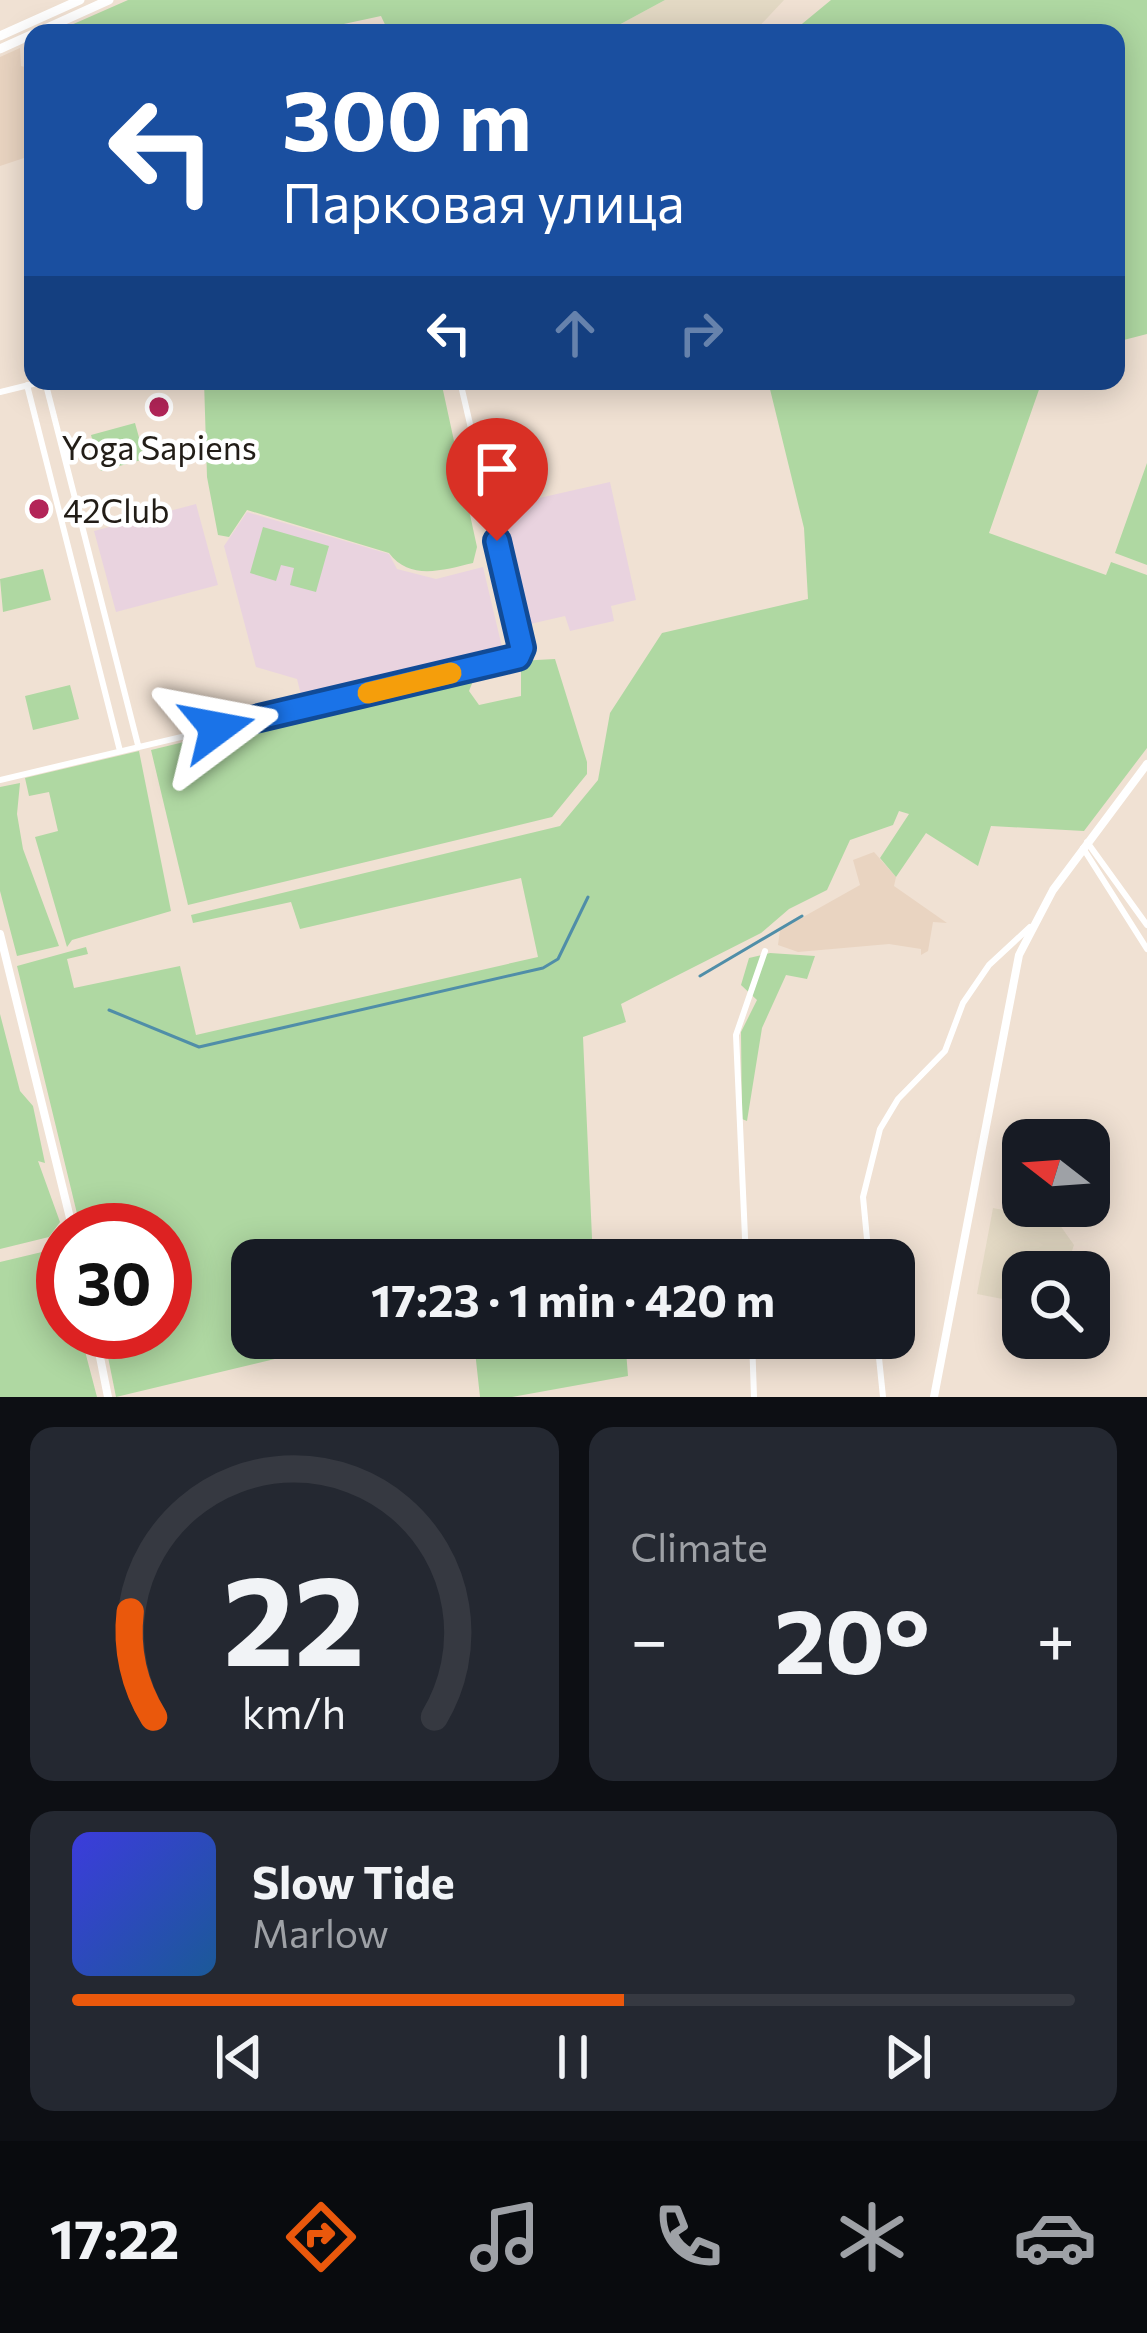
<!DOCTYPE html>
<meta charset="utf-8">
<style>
:root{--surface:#171b24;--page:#242831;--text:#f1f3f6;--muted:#9ea1a6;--line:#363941;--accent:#ea580c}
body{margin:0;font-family:Commissioner,sans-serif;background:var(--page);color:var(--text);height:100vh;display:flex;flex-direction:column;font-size:45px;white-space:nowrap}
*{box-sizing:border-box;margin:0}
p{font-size:39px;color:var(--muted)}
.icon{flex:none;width:66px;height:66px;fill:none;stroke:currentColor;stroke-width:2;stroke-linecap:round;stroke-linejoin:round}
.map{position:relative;height:1397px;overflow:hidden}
.side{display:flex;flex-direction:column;gap:30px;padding:30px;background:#0d0f14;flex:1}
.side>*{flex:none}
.banner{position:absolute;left:24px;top:24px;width:1101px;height:366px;border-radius:24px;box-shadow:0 6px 30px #0003;background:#1a4fa0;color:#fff;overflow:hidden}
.needle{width:78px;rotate:287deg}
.controls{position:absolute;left:1002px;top:1119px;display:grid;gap:24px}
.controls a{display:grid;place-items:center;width:108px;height:108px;border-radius:24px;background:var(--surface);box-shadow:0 6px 30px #0003;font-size:60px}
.speed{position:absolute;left:36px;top:1203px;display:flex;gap:24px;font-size:60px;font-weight:700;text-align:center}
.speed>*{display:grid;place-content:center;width:156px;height:156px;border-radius:50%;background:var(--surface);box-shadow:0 6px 30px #0003;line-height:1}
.speed .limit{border:18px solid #d22;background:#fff;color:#111}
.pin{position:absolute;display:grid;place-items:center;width:102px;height:102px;color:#fff;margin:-123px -51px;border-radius:50% 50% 50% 0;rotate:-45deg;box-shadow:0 0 12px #0007}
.pin .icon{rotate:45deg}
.me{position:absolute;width:132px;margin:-66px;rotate:77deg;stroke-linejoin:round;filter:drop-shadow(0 0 9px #0008)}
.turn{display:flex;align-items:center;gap:42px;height:252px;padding:0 60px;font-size:54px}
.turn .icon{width:156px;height:156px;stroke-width:2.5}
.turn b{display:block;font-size:84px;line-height:102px}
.lanes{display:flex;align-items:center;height:114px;padding:0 60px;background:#0003;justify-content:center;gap:60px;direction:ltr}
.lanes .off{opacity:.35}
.big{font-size:90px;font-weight:700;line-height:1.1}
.side .card{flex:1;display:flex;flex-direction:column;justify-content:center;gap:18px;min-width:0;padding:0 42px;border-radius:24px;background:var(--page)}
.side .dial{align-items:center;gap:0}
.dial svg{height:312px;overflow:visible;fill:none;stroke:var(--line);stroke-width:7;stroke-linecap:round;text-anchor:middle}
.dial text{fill:var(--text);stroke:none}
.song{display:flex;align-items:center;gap:36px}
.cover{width:144px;height:144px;border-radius:18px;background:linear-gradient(135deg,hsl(240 70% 55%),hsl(210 70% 35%))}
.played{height:12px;border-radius:6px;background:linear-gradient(90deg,var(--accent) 55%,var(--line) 55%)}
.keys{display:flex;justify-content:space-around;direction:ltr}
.heat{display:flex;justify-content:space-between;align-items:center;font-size:66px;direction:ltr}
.side .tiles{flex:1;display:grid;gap:30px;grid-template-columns:1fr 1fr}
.card:last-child{grid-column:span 2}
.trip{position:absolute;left:231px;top:1239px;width:684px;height:120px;border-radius:24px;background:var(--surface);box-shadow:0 6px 30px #0003;font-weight:700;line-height:120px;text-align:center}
.tab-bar{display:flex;height:192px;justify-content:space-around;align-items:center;background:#090b0e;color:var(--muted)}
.tab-bar .icon{width:84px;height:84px}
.tab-bar .selected{color:var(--accent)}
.tab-bar b{font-size:54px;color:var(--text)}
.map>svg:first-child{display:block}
</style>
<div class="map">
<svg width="1147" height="1397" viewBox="0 0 1147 1397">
<rect width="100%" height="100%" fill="#f0e1d3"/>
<path fill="#e9d4c1" d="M 20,48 L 21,66 L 33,69 L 33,155 L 0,166 L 0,57 Z
M 874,852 L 896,877 L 894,886 L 947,923 L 933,922 L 928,951 L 921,955 L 921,949 L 889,944 L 798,952 L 778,945 L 780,930 L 860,885 L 853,860 Z"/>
<path fill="#e3d9c4" d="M 665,0 L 784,0 L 753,33 L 604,33 Z
M 993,1208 L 1057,1221 L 1074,1245 L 1065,1272 L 1023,1272 L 1023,1303 L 977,1294 Z"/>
<path fill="#e9d3df" d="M 610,482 L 636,600 L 611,606 L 614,621 L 570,631 L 565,616 L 530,624 L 503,506 Z
M 196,504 L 218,585 L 116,612 L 94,531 Z
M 247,512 L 389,554 L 397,569 L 436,579 L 483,567 L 502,647 L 301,695 L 297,679 L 256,667 L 224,546 Z"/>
<path fill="#afd8a2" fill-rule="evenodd" d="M 128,0 L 665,0 L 604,33 L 389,33 L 381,16 L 302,33 L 53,33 Z
M 831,0 L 1147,0 L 1147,334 L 1116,342 L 1116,33 L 791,33 Z
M 204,381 L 441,381 L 477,547 L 473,563 C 443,570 410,581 389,553 L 247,510 L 229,537 L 218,535 L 207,477 Z
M 768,381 L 1042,381 L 989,533 L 1106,575 L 1111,562 L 1147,575 L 1147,748 L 1084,831 L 991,826 L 978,866 L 926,833 L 896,877 L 880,858 L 909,814 L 899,811 L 893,825 L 850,840 L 827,890 L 789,909 L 761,933 L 621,1004 L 626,1022 L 583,1037 L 593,1260 L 252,1260 L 252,1338 L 362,1338 L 116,1397 L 103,1332 L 165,1332 L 165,1230 L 81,1230 L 17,966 L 86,947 L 88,954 L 67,959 L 74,988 L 180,966 L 196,1035 L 538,957 L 521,878 L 300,929 L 291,902 L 193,923 L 191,915 L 560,826 L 598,780 L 610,713 L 662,633 L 808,599 L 804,528 Z
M 135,423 L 145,459 L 101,471 L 91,435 Z
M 1147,463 L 1147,565 L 1115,553 Z
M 263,527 L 329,546 L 316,592 L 290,585 L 294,568 L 281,565 L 276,581 L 250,573 Z
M 43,569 L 51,600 L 3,612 L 0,579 Z
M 555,659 L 587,762 L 587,774 L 552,817 L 188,905 L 151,750 L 518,661 ZM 521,665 L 521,696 L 479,705 L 469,691 L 475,676 Z
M 70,685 L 79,719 L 33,730 L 25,696 Z
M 139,751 L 171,911 L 72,940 L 67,947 L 35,837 L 58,831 L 49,792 L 29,796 L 25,778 Z
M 20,783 L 17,814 L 23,849 L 59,946 L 17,956 L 0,891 L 0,787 Z
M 770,953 L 815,956 L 807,979 L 786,975 L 762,1028 L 747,1121 L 742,1119 L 741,1032 L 757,1000 L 741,985 L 749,958 Z
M 0,1014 L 20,1091 L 33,1106 L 45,1163 L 38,1161 L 60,1222 L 49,1237 L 0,1249 Z
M 63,1247 L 63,1332 L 80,1332 L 97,1397 L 0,1397 L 0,1262 Z
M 454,1338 L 625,1338 L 628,1376 L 512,1397 L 480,1397 L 474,1342 Z"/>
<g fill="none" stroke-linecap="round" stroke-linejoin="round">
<path stroke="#508ea8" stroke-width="3" d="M 700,976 L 802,916
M 109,1010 L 199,1047 L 543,968 L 558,959 L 588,897"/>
<path stroke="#fff" stroke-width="6" d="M 27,385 L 120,751
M 0,392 L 45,381 L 138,745
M 0,780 L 518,657 L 522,648 L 460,381
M 1087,842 L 1147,925
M 1083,848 L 1147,949
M 746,1260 L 736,1035 L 765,951
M 869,1260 L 863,1197 L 880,1129 L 898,1099 L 945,1051 L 963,1003 L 989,965 L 1030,927
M 752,1338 L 754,1397
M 877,1338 L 883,1397"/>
<path stroke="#fff" stroke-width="8" d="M 0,934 L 73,1230
M 95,1332 L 108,1397
M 934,1397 L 1019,955 L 1053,890 L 1147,764"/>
<path stroke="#fff" stroke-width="9" d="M 36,33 L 109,0
M 0,36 L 80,0
M 0,49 L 33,34"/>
</g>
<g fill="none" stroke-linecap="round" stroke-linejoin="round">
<defs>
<path id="route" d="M 217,728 L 518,657 L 522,648 L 497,541"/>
</defs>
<use href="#route" stroke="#114b97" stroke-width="30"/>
<use href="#route" stroke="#1a73e8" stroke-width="21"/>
<path stroke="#f59e0b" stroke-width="21" d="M 368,693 L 451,673"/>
</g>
<g fill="#b32558" stroke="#fff" stroke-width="4.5">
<circle cx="159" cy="407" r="12"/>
<circle cx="39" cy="509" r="12"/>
</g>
<g text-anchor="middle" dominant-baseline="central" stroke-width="9" stroke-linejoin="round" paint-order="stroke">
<g font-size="33" fill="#221d17" stroke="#fff">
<text x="159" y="446">Yoga Sapiens</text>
<text x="63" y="509" text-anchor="start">42Club</text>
</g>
</g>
</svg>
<div class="controls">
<a><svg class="needle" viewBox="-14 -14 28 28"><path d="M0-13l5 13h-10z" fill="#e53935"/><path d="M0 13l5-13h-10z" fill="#9ea1a6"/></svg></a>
<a><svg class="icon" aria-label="search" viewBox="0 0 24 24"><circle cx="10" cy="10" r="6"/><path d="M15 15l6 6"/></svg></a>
</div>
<div class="speed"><div class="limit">30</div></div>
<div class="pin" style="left:497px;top:541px;background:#d93025"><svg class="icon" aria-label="arrive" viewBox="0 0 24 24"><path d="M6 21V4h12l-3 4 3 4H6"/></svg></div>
<svg class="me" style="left:217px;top:728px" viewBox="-20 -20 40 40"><path d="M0-17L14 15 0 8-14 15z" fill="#1a73e8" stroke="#fff" stroke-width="4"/></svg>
<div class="trip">17:23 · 1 min · 420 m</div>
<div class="banner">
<div class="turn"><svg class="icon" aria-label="left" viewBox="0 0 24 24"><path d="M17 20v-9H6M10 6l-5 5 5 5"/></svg><div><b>300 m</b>Парковая улица</div></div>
<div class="lanes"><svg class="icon" aria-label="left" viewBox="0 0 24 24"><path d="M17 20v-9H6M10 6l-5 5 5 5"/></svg><svg class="icon off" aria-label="ahead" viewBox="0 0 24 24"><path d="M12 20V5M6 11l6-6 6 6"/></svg><svg class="icon off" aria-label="right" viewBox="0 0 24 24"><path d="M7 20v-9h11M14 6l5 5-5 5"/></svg></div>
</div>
</div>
<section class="side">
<div class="tiles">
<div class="card dial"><svg viewBox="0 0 100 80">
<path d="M14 69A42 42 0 1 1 86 69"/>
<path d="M14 69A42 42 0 0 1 8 42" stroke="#ea580c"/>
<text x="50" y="56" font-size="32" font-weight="700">22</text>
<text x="50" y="72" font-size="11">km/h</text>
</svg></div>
<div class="card"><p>Climate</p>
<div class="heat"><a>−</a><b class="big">20°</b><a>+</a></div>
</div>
<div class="card">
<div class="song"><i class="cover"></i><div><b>Slow Tide</b><p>Marlow</p></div></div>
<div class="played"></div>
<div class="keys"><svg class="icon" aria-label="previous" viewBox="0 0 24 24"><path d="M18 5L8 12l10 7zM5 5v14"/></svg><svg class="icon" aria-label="pause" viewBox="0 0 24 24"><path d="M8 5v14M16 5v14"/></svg><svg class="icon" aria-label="next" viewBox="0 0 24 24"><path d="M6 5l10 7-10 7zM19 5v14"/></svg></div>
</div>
</div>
</section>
<nav class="tab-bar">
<b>17:22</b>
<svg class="icon selected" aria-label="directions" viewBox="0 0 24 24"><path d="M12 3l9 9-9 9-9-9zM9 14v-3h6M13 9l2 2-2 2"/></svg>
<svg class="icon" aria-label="music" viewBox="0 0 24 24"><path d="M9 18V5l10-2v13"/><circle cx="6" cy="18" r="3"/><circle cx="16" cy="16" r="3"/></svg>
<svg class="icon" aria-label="phone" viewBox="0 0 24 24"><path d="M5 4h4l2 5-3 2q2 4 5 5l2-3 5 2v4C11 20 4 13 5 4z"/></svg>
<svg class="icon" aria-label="climate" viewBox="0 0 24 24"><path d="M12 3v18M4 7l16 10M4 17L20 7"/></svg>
<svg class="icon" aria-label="car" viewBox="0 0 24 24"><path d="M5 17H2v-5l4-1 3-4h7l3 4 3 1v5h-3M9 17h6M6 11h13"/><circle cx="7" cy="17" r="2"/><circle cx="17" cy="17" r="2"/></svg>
</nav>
